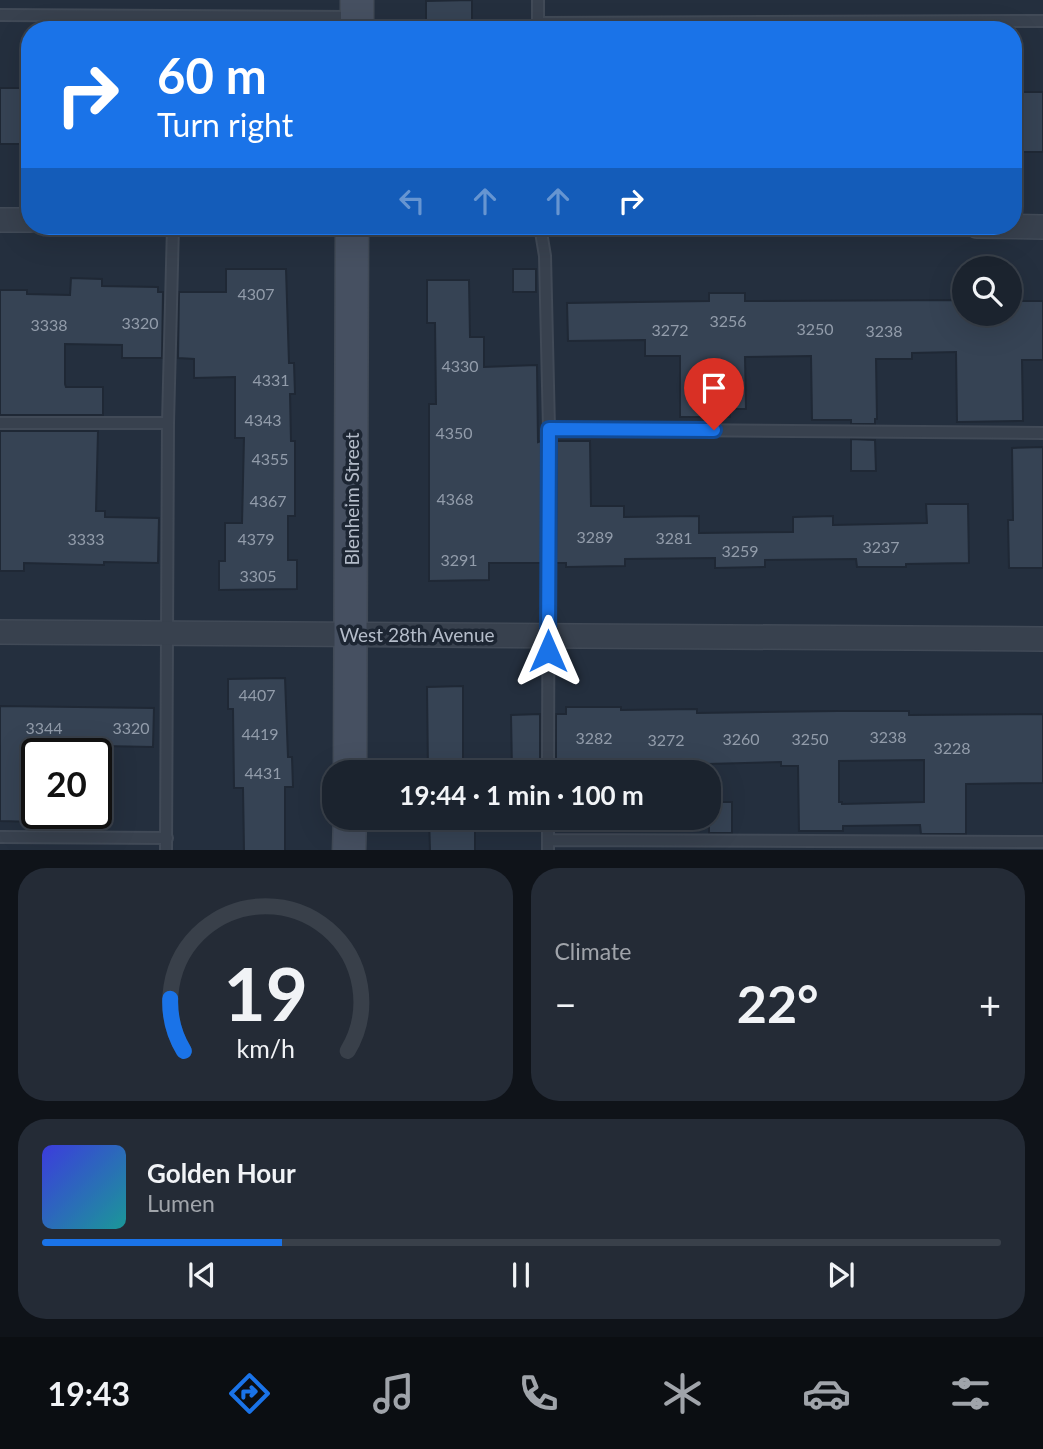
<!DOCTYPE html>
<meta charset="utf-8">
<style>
:root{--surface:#1b232e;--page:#242b36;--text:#f1f3f6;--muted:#a0a4aa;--line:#39404a;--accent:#1a73e8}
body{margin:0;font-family:Lato,sans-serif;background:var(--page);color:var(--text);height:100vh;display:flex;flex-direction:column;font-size:26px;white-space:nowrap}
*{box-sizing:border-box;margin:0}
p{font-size:23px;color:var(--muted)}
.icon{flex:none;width:38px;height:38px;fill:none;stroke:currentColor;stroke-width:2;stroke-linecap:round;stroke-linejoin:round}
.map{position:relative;height:850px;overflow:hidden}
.side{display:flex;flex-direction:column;gap:18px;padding:18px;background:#0f1319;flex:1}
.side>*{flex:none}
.top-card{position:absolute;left:21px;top:21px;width:1001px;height:214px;border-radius:28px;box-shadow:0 7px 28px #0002,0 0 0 2px var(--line);background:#1a73e8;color:#fff;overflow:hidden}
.tools{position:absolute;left:952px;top:256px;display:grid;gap:14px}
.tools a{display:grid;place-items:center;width:70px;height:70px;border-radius:50%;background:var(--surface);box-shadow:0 7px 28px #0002,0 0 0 2px var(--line);font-size:35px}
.speed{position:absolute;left:21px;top:738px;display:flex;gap:14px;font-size:35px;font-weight:700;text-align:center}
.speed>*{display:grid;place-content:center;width:91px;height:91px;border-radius:50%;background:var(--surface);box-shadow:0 7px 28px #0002,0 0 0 2px var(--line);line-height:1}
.speed .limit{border:4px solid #111;border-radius:10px;background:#fff;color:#111}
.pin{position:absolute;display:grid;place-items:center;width:60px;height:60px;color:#fff;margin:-72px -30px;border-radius:50% 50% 50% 0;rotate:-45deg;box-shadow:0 0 7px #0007}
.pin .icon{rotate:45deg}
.me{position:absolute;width:77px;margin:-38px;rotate:0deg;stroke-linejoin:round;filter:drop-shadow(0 0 5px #0008)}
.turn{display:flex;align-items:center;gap:24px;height:147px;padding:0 21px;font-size:32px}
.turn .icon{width:91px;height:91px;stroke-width:2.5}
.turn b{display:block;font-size:49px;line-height:60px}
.lanes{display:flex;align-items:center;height:66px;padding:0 21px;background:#0003;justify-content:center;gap:35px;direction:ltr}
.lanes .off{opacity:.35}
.big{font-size:52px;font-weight:700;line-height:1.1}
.side .widget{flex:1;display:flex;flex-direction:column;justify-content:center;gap:10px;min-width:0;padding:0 24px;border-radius:28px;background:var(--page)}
.side .dial{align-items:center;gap:0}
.dial svg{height:182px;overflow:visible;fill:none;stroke:var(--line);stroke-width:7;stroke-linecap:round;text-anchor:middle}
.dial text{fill:var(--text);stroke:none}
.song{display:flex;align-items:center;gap:21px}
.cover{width:84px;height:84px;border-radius:10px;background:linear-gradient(135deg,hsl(240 70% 55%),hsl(180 70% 35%))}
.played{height:7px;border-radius:4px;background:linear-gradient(90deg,var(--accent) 25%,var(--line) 25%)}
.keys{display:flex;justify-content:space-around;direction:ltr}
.heat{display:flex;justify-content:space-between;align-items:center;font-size:38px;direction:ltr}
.side .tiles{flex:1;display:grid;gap:18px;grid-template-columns:1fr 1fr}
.widget:last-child{grid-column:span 2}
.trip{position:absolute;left:322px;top:760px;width:399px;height:70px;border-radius:28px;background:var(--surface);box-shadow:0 7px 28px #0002,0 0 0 2px var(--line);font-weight:700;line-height:70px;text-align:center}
.tabs{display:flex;height:112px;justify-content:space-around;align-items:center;background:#0b0e12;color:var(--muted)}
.tabs .icon{width:49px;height:49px}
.tabs .selected{color:var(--accent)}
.tabs b{font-size:32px;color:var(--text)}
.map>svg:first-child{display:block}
</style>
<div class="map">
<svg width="1043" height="851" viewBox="0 0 1043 851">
<rect width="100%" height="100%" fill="#242f3e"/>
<path fill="#364354" stroke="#1f2835" stroke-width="2" fill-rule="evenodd" d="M 472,0 L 472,30 L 426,30 L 426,1 Z
M 0,88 L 30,88 L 30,144 L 0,144 Z
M 1020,92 L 1043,92 L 1043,152 L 1021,152 Z
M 226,269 L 286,269 L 289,363 L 294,363 L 295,394 L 290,394 L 291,441 L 295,441 L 295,516 L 288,516 L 288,560 L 297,560 L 297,589 L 219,590 L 219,561 L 225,561 L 225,523 L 242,523 L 244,438 L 235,438 L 235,377 L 194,378 L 194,359 L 178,358 L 179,292 L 226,292 Z
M 513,269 L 536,269 L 536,292 L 513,292 Z
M 71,278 L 102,279 L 102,286 L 158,287 L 158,292 L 163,292 L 162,358 L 122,358 L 122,345 L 65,344 L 65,384 L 66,387 L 103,387 L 103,415 L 0,415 L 0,290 L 27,290 L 27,294 L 70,295 Z
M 427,280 L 469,280 L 470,337 L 484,337 L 484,367 L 537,365 L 538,442 L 541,441 L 541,563 L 489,563 L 489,580 L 429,581 L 429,404 L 436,404 L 435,323 L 427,323 Z
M 709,293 L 745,293 L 745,301 L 964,300 L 964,313 L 1010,313 L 1010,301 L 1043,301 L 1043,360 L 1022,360 L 1023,421 L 957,422 L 956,352 L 912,353 L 912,359 L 876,359 L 877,419 L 875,419 L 875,424 L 851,424 L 851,420 L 812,420 L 811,356 L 745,357 L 746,409 L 730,409 L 730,417 L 680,417 L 680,356 L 645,356 L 645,340 L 568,341 L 567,303 L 709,301 Z
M 0,431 L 98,431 L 96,511 L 105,511 L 105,517 L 159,518 L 158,563 L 104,562 L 104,565 L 24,563 L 24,571 L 0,571 Z
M 851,439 L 875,440 L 876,471 L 851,471 Z
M 557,441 L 590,441 L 591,506 L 624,506 L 624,517 L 699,516 L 699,533 L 793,532 L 793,517 L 833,516 L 833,525 L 927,523 L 926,504 L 968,504 L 969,563 L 906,564 L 906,567 L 857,567 L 856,559 L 765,560 L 765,567 L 715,568 L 715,558 L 625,559 L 625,566 L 566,567 L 566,563 L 556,563 Z
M 1043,447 L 1043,568 L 1009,568 L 1008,520 L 1013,520 L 1012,448 Z
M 285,678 L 288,757 L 292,757 L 293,787 L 285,787 L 285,851 L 244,851 L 243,788 L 234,788 L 233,709 L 228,709 L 228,679 Z
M 463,686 L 463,772 L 428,772 L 427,687 Z
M 0,706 L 154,708 L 153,747 L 103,746 L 103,750 L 24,746 L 23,799 L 37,799 L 37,822 L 0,821 Z
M 566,707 L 621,707 L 621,710 L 697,709 L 697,713 L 838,711 L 909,711 L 909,715 L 1043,714 L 1043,783 L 966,784 L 966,834 L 921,834 L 920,825 L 843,826 L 843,831 L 799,831 L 798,766 L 781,766 L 781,762 L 556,768 L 556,714 L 566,714 ZM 924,760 L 924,802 L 842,804 L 842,802 L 839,802 L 839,761 Z
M 540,714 L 540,771 L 512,771 L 511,715 Z
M 709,802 L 732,802 L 732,833 L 709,833 Z
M 429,817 L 475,817 L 475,851 L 430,851 Z"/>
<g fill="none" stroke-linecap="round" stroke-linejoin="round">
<defs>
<path id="lane" d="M 538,0 L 538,29
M 0,15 L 354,17
M 538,23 L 1043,21
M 540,226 L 545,256 L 549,429 L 548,772
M 0,423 L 168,423
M 549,429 L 1043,433
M 0,837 L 167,838
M 548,840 L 1043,842
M 166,851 L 168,423 L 173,226
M 548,851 L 548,817"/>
<path id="street" d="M 0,220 L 30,220
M 977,226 L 1043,227
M 0,632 L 1043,639"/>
<path id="secondary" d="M 357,30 L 357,0
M 350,772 L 352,226
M 349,851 L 350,817"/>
</defs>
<use href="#lane" stroke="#414a57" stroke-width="14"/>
<use href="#street" stroke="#414a57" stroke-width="26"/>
<use href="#secondary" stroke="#414a57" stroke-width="35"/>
<use href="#lane" stroke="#38414e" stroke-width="10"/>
<use href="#street" stroke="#38414e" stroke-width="23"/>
<use href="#secondary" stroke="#465061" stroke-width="32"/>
</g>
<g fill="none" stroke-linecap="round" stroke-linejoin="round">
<defs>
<path id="route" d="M 548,651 L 549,429 L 714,430"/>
</defs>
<use href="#route" stroke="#114b97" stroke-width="18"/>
<use href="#route" stroke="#1a73e8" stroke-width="12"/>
</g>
<g text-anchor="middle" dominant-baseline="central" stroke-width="7" stroke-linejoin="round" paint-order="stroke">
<g font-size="16" fill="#929caa">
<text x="256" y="293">4307</text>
<text x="728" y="320">3256</text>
<text x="140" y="322">3320</text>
<text x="49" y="324">3338</text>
<text x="815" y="328">3250</text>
<text x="670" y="329">3272</text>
<text x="884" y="330">3238</text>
<text x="460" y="365">4330</text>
<text x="271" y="379">4331</text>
<text x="263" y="419">4343</text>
<text x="454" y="432">4350</text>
<text x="270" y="458">4355</text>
<text x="455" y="498">4368</text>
<text x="268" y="500">4367</text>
<text x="595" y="536">3289</text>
<text x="674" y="537">3281</text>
<text x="86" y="538">3333</text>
<text x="256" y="538">4379</text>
<text x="881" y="546">3237</text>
<text x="740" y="550">3259</text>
<text x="459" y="559">3291</text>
<text x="258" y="575">3305</text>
<text x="257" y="694">4407</text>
<text x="44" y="727">3344</text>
<text x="131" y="727">3320</text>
<text x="260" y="733">4419</text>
<text x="888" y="736">3238</text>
<text x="594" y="737">3282</text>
<text x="741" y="738">3260</text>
<text x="810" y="738">3250</text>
<text x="666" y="739">3272</text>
<text x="952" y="747">3228</text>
<text x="263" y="772">4431</text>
</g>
<g font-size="19" fill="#b4bcc9" stroke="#1d2633">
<text transform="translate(351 499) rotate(-90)">Blenheim Street</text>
<text x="417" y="634">West 28th Avenue</text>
</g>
</g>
</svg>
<div class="tools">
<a><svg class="icon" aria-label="search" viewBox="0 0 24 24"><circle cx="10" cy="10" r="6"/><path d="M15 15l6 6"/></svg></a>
</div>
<div class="speed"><div class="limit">20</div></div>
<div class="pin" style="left:714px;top:430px;background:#d93025"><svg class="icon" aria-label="arrive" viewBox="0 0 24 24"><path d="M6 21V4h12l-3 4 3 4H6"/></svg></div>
<svg class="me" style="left:548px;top:651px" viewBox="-20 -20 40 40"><path d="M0-17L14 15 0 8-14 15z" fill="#1a73e8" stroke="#fff" stroke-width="4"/></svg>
<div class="trip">19:44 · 1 min · 100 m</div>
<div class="top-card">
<div class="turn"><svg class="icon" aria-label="right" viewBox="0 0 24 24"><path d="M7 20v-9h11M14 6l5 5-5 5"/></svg><div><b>60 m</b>Turn right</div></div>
<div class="lanes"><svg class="icon off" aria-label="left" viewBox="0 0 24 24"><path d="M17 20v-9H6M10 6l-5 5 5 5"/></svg><svg class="icon off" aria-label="ahead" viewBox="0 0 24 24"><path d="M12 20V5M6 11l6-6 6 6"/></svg><svg class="icon off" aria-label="ahead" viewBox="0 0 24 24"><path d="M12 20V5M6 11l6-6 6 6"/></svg><svg class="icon" aria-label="right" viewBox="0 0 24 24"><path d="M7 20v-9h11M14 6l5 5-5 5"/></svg></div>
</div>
</div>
<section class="side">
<div class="tiles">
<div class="widget dial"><svg viewBox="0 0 100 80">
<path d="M14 69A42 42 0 1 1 86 69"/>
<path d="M14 69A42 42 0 0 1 8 46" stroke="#1a73e8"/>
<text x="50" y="56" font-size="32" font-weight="700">19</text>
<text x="50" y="72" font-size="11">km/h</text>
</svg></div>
<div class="widget"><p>Climate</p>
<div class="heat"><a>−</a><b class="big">22°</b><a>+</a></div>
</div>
<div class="widget">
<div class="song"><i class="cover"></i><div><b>Golden Hour</b><p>Lumen</p></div></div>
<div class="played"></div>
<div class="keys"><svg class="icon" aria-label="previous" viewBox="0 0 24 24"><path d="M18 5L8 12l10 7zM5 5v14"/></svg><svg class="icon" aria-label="pause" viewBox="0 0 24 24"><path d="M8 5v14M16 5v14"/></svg><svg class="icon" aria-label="next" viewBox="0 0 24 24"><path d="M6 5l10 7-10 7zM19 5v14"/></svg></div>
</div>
</div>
</section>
<nav class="tabs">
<b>19:43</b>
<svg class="icon selected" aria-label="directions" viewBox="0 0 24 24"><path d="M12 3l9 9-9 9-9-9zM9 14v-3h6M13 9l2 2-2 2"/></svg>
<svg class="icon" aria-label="music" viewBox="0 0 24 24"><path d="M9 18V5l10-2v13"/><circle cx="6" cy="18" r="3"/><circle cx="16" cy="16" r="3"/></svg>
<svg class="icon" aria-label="phone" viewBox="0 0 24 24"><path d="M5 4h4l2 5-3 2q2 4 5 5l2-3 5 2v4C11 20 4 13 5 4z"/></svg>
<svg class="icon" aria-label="climate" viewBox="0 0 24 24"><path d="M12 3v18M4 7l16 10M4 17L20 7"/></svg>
<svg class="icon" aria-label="car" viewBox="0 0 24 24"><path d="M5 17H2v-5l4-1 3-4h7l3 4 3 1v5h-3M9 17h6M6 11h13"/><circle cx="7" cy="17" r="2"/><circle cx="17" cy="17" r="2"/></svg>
<svg class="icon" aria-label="filters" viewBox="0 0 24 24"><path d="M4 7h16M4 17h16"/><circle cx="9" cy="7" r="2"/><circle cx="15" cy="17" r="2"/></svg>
</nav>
